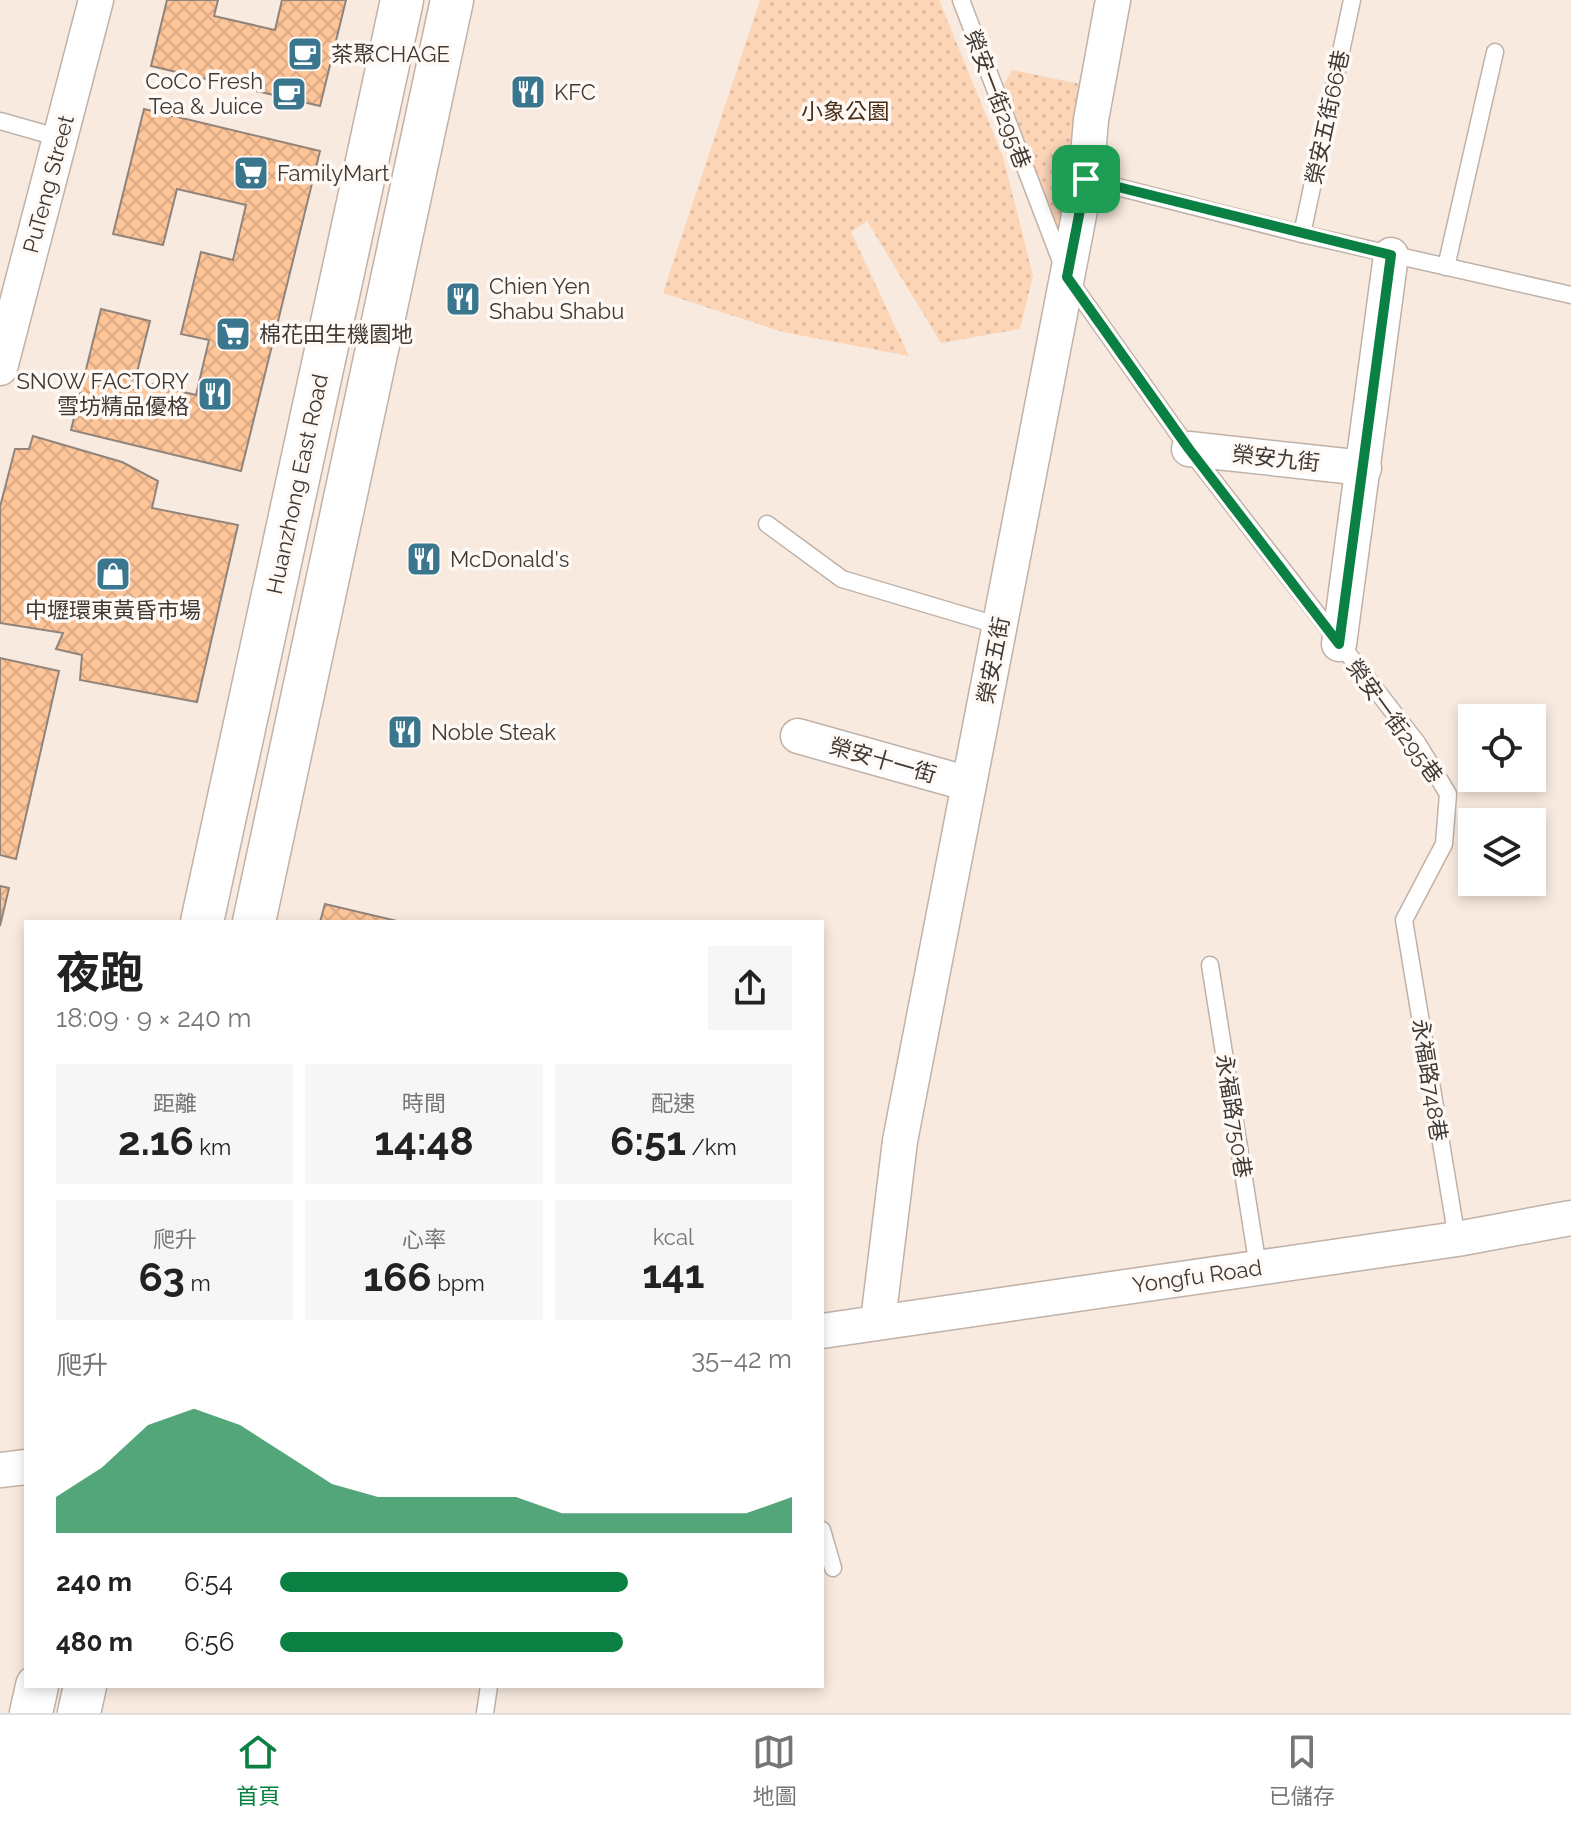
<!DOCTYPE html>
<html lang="zh-TW">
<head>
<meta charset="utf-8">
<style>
  :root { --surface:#fff; --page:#f6f6f6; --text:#222; --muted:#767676; --line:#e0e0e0; --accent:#0b8043 }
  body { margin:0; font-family:Raleway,"Noto Sans TC",sans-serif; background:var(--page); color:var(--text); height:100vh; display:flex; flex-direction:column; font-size:30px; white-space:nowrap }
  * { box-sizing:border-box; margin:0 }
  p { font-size:26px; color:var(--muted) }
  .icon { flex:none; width:44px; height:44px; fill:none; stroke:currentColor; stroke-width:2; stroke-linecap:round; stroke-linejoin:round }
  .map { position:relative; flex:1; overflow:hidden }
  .details { position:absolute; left:24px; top:920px; width:800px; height:768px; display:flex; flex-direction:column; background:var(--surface); border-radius:0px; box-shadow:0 4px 12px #0003 }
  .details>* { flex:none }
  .controls { position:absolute; left:1458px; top:704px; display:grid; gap:16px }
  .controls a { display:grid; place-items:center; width:88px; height:88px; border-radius:0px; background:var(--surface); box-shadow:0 4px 12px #0003; font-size:40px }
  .pin { position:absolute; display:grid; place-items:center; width:68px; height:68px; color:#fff; margin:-34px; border-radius:16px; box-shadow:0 4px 12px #0006 }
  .round { display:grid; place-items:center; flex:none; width:84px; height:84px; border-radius:0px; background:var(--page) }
  .head { display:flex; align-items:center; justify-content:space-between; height:136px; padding:0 32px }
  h1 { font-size:44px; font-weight:700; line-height:60px }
  .metrics { display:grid; grid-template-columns:repeat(3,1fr); gap:12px; height:136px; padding:8px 32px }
  .metrics div { display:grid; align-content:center; border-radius:0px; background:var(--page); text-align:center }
  .metrics b { font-size:40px; font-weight:700 }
  .metrics small { font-size:22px; font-weight:400 }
  .metrics p { font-size:22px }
  .chart { height:224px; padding:16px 32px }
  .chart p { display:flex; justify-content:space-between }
  .chart svg { width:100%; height:144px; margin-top:8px; fill:var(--accent); opacity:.7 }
  ul { padding:0 32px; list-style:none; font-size:26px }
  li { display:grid; grid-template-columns:128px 96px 1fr; align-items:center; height:60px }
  li i { height:20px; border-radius:10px; background:var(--accent) }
  .menu { display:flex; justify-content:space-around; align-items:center; height:112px; border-top:2px solid var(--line); background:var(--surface); font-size:22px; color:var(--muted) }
  .menu a { display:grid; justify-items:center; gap:4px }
  .menu .selected { color:var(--accent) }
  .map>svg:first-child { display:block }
  .grass { fill:url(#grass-dots) }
  .building { fill:url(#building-cross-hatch); stroke:#91847b; stroke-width:2 }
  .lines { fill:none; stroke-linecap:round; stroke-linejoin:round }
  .service-casing { stroke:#c0b2a8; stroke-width:19 }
  .minor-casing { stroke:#c0b2a8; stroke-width:37 }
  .tertiary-casing { stroke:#c0b2a8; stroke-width:45 }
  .service { stroke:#fff; stroke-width:16 }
  .minor { stroke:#fff; stroke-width:34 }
  .tertiary { stroke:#fff; stroke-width:42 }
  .route-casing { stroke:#fff; stroke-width:16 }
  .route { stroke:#0b8043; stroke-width:10 }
  .labels { text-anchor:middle; stroke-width:7; stroke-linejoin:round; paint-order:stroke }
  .poi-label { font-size:22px; fill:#3f3935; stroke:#fff9f5; text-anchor:start }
  .street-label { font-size:22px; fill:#3f3935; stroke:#fff9f5 }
  .park-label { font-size:22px; fill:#4a2d15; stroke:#fff9f5 }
</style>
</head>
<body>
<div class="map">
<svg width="1571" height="1713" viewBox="0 0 1571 1713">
  <defs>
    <pattern id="grass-dots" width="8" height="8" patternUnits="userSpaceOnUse" patternTransform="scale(2)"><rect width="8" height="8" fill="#fcd4b6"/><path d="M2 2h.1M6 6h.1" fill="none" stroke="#d9b79d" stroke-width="1.8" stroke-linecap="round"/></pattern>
    <pattern id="building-cross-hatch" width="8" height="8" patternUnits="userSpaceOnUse" patternTransform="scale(2)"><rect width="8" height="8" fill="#fec598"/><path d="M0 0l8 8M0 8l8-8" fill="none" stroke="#dbaa84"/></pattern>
  </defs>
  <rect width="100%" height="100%" fill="#f8eadf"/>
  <!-- grass -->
  <g class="grass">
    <polygon points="760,0 939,0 1003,157 1033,276 1020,329 941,343 867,221 851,232 909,356 783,332 663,293"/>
    <polygon points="1012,70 1090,86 1065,257 1004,84"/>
  </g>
  <!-- building -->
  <g class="building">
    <polygon points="167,0 218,0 214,16 275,30 282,0 346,0 320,106 151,66"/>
    <polygon points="144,109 320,151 241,471 71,430 101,309 150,321 135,380 196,395 209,340 181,334 201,252 233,260 246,205 177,189 163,245 113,234"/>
    <polygon points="33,436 122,462 158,481 152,508 238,525 197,702 80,680 82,655 56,649 63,633 0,623 0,507 15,449 29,449"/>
    <polygon points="0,658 59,671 16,859 0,855"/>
    <polygon points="0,886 9,888 0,926"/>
    <polygon points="325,904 397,921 397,922 320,922"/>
  </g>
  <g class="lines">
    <defs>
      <g id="service">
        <polyline points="961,0 1067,277 1189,449 1418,744 1448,794 1444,844 1404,920 1457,1239"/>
        <polyline points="0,121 60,138"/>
        <polyline points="1086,179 1302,234 1571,295"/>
        <polyline points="1302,234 1352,0"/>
        <polyline points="1446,267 1495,52"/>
        <polyline points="767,524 842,579 1000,626"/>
        <polyline points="1210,965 1258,1267"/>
        <polyline points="822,1530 833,1568"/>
        <polyline points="485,1713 489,1686"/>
      </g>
      <g id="minor">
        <polyline points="0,368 96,0"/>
        <polyline points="1189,449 1364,468"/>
        <polyline points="1339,644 1391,255"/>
        <polyline points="798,736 969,784"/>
        <polyline points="878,1321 900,1141 1086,179 1091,120 1113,0"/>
        <polyline points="822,1331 1457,1239 1571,1218"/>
        <polyline points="0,1470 26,1467"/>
      </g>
      <g id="tertiary">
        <polyline points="202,922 402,0"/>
        <polyline points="254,922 452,0"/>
        <polyline points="31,1713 37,1686"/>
        <polyline points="79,1713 85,1686"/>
      </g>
    </defs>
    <!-- service casing -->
    <use href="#service" class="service-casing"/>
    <!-- minor casing -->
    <use href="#minor" class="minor-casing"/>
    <!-- tertiary casing -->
    <use href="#tertiary" class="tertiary-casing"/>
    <!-- service -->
    <use href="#service" class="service"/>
    <!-- minor -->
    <use href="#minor" class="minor"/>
    <!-- tertiary -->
    <use href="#tertiary" class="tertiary"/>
  </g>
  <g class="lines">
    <defs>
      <polygon id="route" points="1086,179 1391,255 1339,644 1189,449 1067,277"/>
    </defs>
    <!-- route casing -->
    <use href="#route" class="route-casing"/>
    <!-- route -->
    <use href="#route" class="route"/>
  </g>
  <!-- icons -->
  <defs>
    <symbol id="cafe-square" viewBox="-11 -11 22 22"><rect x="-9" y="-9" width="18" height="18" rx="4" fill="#3a768e" stroke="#fff9f5"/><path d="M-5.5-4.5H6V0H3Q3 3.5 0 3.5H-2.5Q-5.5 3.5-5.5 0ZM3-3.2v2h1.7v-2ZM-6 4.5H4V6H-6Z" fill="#fff"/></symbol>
    <symbol id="restaurant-square" viewBox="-11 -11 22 22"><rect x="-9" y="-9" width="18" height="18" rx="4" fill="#3a768e" stroke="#fff9f5"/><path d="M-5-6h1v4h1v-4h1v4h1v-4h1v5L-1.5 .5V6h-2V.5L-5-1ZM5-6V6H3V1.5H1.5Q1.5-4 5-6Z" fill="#fff"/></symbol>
    <symbol id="supermarket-square" viewBox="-11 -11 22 22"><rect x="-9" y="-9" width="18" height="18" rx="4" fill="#3a768e" stroke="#fff9f5"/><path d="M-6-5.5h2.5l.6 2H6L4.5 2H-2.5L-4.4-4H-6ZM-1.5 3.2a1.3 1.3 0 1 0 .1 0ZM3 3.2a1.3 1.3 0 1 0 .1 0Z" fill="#fff"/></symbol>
    <symbol id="shop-square" viewBox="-11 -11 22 22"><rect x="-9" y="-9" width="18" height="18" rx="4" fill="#3a768e" stroke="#fff9f5"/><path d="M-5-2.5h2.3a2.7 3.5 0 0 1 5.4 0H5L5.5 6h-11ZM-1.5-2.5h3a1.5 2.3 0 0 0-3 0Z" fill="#fff"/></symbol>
  </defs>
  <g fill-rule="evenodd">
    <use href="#cafe-square" x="285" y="34" width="40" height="40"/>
    <use href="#restaurant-square" x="508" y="72" width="40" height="40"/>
    <use href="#cafe-square" x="269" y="74" width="40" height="40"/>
    <use href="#supermarket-square" x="231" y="153" width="40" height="40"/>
    <use href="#restaurant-square" x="443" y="279" width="40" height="40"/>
    <use href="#supermarket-square" x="213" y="314" width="40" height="40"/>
    <use href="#restaurant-square" x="195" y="374" width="40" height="40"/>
    <use href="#restaurant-square" x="404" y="539" width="40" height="40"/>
    <use href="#shop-square" x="93" y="554" width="40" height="40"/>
    <use href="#restaurant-square" x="385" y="712" width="40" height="40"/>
  </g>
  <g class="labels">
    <!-- poi labels -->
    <g class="poi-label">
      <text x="331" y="62">茶聚CHAGE</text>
      <text x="263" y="89" text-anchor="end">CoCo Fresh<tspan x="263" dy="25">Tea &amp; Juice</tspan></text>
      <text x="554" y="100">KFC</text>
      <text x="277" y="181">FamilyMart</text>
      <text x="489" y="294">Chien Yen<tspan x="489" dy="25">Shabu Shabu</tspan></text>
      <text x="259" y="342">棉花田生機園地</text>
      <text x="189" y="389" text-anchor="end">SNOW FACTORY<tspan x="189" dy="25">雪坊精品優格</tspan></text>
      <text x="450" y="567">McDonald's</text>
      <text x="113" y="618" text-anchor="middle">中壢環東黃昏市場</text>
      <text x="431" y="740">Noble Steak</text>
    </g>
    <!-- street labels -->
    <g class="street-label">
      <text transform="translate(998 99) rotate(69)" y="8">榮安一街295巷</text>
      <text transform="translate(1327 117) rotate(-78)" y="8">榮安五街66巷</text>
      <text transform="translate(48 184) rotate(-75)" y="8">PuTeng Street</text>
      <text transform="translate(1276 458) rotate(6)" y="8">榮安九街</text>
      <text transform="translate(297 484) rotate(-78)" y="8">Huanzhong East Road</text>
      <text transform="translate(993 660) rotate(-79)" y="8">榮安五街</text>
      <text transform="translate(1395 721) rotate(54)" y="8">榮安一街295巷</text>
      <text transform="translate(883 760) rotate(16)" y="8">榮安十一街</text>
      <text transform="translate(1430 1080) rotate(81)" y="8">永福路748巷</text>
      <text transform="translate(1234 1116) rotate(81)" y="8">永福路750巷</text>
      <text transform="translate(1197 1276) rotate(-8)" y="8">Yongfu Road</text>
    </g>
    <!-- park labels -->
    <g class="park-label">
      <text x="845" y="119">小象公園</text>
    </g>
  </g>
</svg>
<div class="controls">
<a><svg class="icon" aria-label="locate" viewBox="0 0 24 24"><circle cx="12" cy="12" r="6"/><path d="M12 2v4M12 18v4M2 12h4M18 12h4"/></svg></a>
<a><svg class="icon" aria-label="layers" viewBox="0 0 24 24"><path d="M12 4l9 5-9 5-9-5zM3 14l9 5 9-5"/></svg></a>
</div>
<div class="pin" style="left:1086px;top:179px;background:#1e9e55"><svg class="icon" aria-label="arrive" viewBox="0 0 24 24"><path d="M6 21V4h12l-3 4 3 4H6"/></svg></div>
<section class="details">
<div class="head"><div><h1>夜跑</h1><p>18:09 · 9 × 240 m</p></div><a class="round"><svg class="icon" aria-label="share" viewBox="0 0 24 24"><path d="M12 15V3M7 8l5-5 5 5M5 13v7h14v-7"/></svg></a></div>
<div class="metrics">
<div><p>距離</p><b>2.16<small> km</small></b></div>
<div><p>時間</p><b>14:48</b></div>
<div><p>配速</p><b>6:51<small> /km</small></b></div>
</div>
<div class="metrics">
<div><p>爬升</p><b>63<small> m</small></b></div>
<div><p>心率</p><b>166<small> bpm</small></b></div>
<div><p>kcal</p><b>141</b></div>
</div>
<div class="chart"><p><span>爬升</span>35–42 m</p>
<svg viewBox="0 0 160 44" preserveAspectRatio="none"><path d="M0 44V33L10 24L20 11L30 6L40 11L50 20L60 29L70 33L80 33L90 33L100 33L110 38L120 38L130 38L140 38L150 38L160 33V44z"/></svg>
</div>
<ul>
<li><b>240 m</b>6:54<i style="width:68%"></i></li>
<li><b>480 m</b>6:56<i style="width:67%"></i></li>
</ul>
</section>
</div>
<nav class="menu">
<a class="selected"><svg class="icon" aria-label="home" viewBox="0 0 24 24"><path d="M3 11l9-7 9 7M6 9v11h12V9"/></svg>首頁</a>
<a><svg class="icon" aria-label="map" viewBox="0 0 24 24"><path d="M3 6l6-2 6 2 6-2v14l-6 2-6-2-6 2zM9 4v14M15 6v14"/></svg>地圖</a>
<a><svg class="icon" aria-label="saved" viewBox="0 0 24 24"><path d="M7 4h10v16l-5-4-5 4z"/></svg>已儲存</a>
</nav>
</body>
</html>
